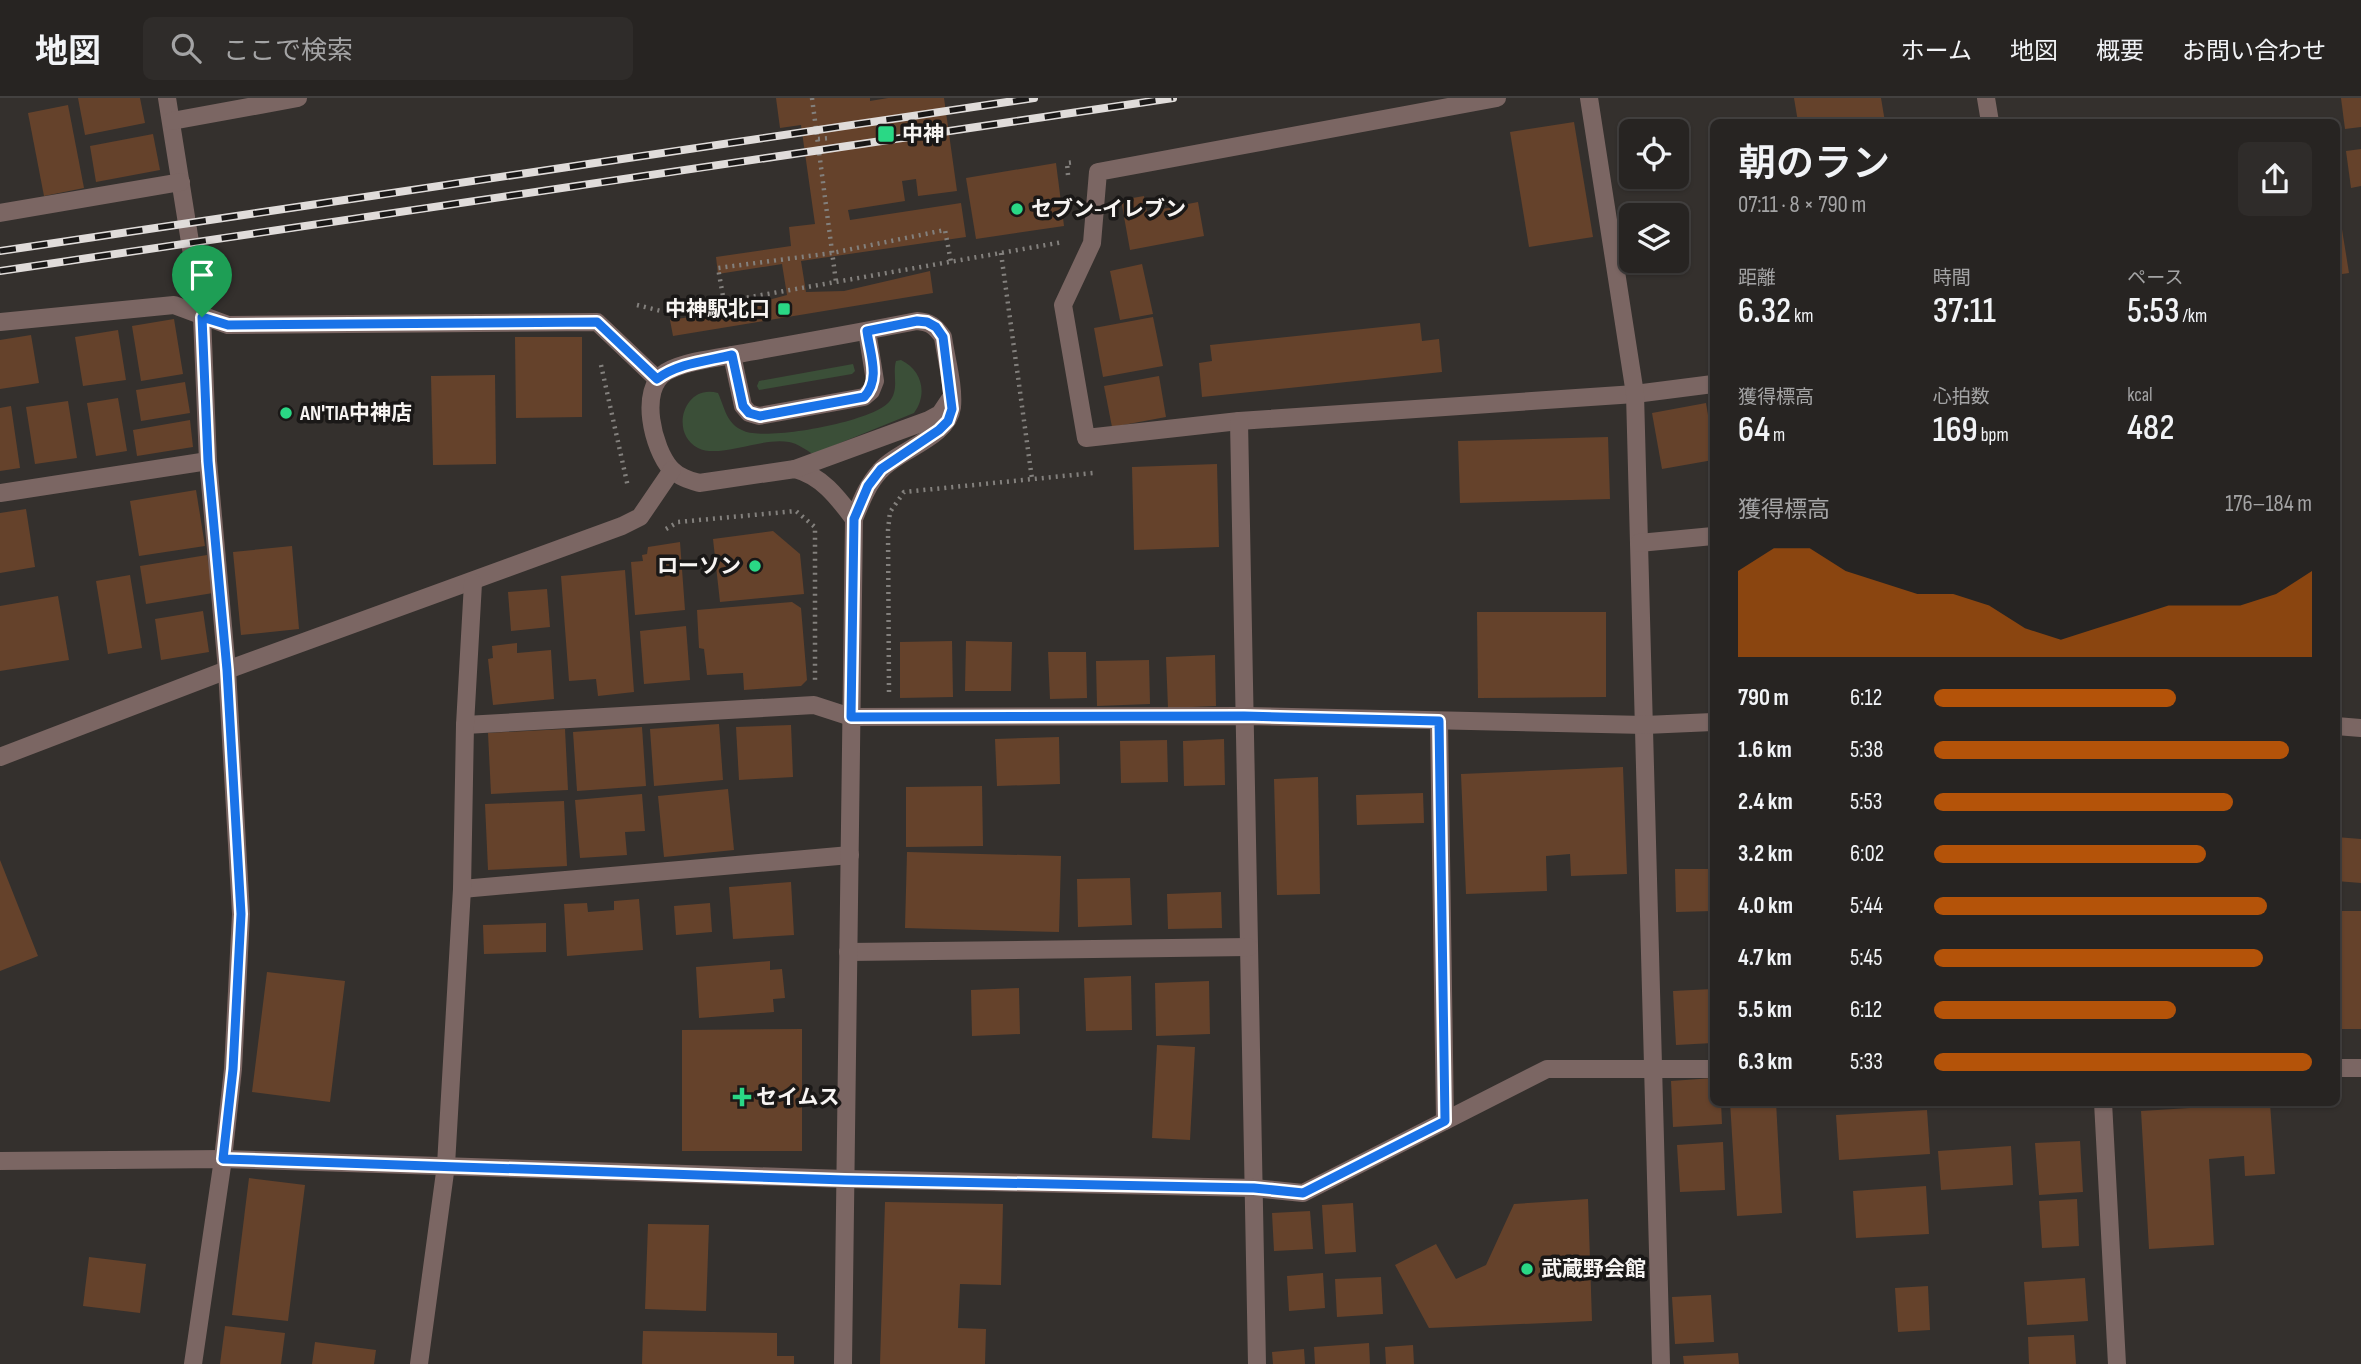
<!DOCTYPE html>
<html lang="ja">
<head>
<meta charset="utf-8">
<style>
  :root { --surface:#272422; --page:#2f2c2a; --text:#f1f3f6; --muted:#a4a4a5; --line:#434140; --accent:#b45309 }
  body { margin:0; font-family:"Sofia Sans Condensed","Noto Sans JP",sans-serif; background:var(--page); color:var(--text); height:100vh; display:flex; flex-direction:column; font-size:26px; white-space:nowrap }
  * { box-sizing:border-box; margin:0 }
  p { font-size:23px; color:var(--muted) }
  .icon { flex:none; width:38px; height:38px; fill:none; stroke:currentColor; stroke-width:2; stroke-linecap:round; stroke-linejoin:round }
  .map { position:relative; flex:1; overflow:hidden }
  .panel { position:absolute; left:1710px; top:21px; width:630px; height:987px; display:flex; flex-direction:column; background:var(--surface); border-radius:10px; box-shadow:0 2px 5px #0004,0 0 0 2px var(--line) }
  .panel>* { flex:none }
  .fabs { position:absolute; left:1619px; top:21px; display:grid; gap:14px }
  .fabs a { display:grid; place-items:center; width:70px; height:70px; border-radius:10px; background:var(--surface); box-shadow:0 2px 5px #0004,0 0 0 2px var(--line); font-size:35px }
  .pin { position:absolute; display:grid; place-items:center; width:60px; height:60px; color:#fff; margin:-72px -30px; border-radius:50% 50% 50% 0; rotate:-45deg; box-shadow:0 0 7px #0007 }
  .pin .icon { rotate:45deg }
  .round { display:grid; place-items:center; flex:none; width:74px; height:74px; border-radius:10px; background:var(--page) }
  .headline { display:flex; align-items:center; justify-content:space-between; height:119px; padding:0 28px }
  h1 { font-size:38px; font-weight:600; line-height:52px }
  .figures { display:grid; grid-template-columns:repeat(3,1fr); gap:10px; height:119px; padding:7px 28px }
  .figures div { display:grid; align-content:center }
  .figures b { font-size:35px; font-weight:600 }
  .figures small { font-size:19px; font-weight:400 }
  .figures p { font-size:19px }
  .chart { height:196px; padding:14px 28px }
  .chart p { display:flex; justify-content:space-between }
  .chart svg { width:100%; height:126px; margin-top:7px; fill:var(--accent); opacity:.7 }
  ul { padding:0 28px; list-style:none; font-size:23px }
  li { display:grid; grid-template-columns:112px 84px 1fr; align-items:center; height:52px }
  li i { height:18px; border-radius:9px; background:var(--accent) }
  header { display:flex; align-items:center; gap:42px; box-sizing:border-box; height:98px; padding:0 35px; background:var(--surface); border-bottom:2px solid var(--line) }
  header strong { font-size:33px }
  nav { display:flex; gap:38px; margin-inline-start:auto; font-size:24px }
  .search { width:490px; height:63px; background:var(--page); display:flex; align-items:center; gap:18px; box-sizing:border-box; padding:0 24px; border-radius:10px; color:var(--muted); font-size:26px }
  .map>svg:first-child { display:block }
  .green { fill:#3b4f38 }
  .building { fill:#65422b }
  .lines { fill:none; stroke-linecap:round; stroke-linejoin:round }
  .path { stroke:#83807d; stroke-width:4.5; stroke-dasharray:2 5; stroke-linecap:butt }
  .minor { stroke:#7b6663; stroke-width:18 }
  .rail-casing { stroke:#e0dcda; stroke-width:8 }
  .rail { stroke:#1a1817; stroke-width:5; stroke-dasharray:16; stroke-linecap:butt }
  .route-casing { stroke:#fff; stroke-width:14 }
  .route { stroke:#1a73e8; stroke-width:9 }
  .poi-dot { fill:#2ad885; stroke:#1a1817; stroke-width:2.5 }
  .labels { text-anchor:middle; stroke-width:7; stroke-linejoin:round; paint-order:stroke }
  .poi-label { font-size:21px; font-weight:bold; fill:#f7f4f2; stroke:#1a1817; text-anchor:start }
</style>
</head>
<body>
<header>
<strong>地図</strong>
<div class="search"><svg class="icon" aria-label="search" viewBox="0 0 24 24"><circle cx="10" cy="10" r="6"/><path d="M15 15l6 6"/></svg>ここで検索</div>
<nav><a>ホーム</a><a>地図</a><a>概要</a><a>お問い合わせ</a></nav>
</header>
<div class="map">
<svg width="2361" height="1266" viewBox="0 0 2361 1266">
  <rect width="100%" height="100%" fill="#34302d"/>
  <!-- green -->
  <g class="green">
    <path d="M901,262c21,10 27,34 13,53l-101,41c-7,-4 -16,-11 -24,-12 -28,-5 -70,17 -91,6 -29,-15 -14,-65 20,-55 7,15 8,31 26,38 23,10 128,-9 145,-29 11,-13 3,-27 7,-41z"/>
    <polygon points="853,266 855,273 852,276 759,292 757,288 759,283"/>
  </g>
  <!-- building -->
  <g class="building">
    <polygon points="78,0 140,0 145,25 85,37"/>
    <polygon points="776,0 870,0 870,3 888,0 944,0 957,93 918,98 916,81 902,83 905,103 848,112 850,122 961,105 966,139 801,163 806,194 844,193 930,173 933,195 673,238 670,222 723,214 787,197 782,166 718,176 716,159 791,148 789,129 815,126 801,27 780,30"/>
    <polygon points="1794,0 1881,0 1885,24 1798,24"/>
    <polygon points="2341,0 2361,0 2361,29 2345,31"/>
    <polygon points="68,7 84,90 44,98 28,15"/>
    <polygon points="2087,20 2088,24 2067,24 2067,23"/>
    <polygon points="1574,24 1593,139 1529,149 1510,34"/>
    <polygon points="153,36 160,72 96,84 90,48"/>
    <polygon points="2361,51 2361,88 2351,90 2346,53"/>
    <polygon points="1056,65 1064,128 976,141 966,80"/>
    <polygon points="2336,94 2349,175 2336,177"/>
    <polygon points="1144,98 1147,114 1198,104 1204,138 1130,152 1121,102"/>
    <polygon points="1142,166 1153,216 1120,222 1110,173"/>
    <polygon points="1153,219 1163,268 1103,279 1094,230"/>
    <polygon points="174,221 183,276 141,283 132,228"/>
    <polygon points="1420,225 1422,243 1439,241 1442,274 1202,299 1199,265 1212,263 1210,247"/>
    <polygon points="118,232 126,282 83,288 75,239"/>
    <polygon points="31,237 39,285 0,291 0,242"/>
    <polygon points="515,239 582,239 582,319 516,320"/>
    <polygon points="495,277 496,366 433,367 431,278"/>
    <polygon points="1159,278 1166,319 1112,329 1104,288"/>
    <polygon points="185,284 190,315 141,323 136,292"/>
    <polygon points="118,300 127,353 96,358 87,305"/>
    <polygon points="68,303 77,360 35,366 26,309"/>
    <polygon points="1706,305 1713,347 1713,362 1662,371 1652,315"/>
    <polygon points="11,308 20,370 0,373 0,310"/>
    <polygon points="190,322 193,349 137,358 133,332"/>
    <polygon points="1608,339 1610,401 1460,405 1458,343"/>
    <polygon points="1217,366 1219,449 1134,452 1132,369"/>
    <polygon points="196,392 205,448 139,458 130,403"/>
    <polygon points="26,411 35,469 0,475 0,415"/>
    <polygon points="773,433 800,456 804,496 720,504 713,441"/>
    <polygon points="680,444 685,512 635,517 631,464 643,463 642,457 647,456 648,449"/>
    <polygon points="292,448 299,531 241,537 233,454"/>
    <polygon points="207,457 213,495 146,506 140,468"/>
    <polygon points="625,472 634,594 598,598 596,581 569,583 561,478"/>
    <polygon points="130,477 142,550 108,556 96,483"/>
    <polygon points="547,491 550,529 511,533 508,494"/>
    <polygon points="58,498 69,562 0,573 0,508"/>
    <polygon points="792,504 801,510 807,582 801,588 744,592 743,575 707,577 704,551 699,550 697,512"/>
    <polygon points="203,513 209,554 161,562 155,521"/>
    <polygon points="1477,514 1606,514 1606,599 1478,600"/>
    <polygon points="686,528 690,582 644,586 640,533"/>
    <polygon points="952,543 953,599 900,600 900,544"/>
    <polygon points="966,543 1012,544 1011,593 965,593"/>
    <polygon points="517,545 517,555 551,552 554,601 493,607 488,561 493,560 492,548"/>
    <polygon points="1048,554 1086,554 1087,600 1050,601"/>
    <polygon points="1215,557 1216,608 1168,610 1166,559"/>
    <polygon points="1149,562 1150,606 1097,608 1096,563"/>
    <polygon points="719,626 723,682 654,688 650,631"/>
    <polygon points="791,627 793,679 739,682 736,629"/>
    <polygon points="642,629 646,688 577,693 573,634"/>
    <polygon points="565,631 568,692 491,696 488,635"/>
    <polygon points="1059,639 1060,686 997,688 995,641"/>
    <polygon points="1224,641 1225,687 1184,688 1183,643"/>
    <polygon points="1167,642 1168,684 1121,685 1120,643"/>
    <polygon points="1623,669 1627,776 1571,778 1570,756 1546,758 1547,793 1466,796 1461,676"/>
    <polygon points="1318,679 1320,796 1277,797 1274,681"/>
    <polygon points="982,688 983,748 906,749 906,689"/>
    <polygon points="728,691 734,752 664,759 658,698"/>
    <polygon points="1423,695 1424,725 1357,727 1356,697"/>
    <polygon points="642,696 645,733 625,734 627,757 580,760 575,702"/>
    <polygon points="564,703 567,768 488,772 485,706"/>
    <polygon points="2336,739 2361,741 2361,785 2336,783"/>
    <polygon points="907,754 1061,758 1059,834 905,830"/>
    <polygon points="0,762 38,858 0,873"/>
    <polygon points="1675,771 1713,771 1713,813 1676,814"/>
    <polygon points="1130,780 1132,827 1078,829 1077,781"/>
    <polygon points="791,784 794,837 733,841 729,789"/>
    <polygon points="1221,794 1222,830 1168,831 1167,796"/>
    <polygon points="639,801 643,852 567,858 564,806 587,805 588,814 614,812 614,803"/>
    <polygon points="710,805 712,834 676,837 674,808"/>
    <rect x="2336" y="813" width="25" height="118"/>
    <polygon points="546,825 546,854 484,856 483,827"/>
    <polygon points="770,863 770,872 782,871 785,900 773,901 774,914 699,920 696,869"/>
    <polygon points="267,874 345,883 330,1004 252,994"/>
    <polygon points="1131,878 1132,932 1086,933 1084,880"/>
    <polygon points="1209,883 1210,936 1156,938 1155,885"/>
    <polygon points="1019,890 1020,936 972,938 971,892"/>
    <polygon points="1713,891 1713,945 1676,947 1673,893"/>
    <polygon points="802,931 802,1053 682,1053 682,932"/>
    <polygon points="1157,947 1195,949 1190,1042 1152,1040"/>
    <polygon points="1713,980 1713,1004 1721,1004 1722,1026 1673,1029 1671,983"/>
    <polygon points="1730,1004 1776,1004 1782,1115 1737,1118"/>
    <polygon points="2270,1005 2275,1076 2245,1078 2244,1058 2209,1061 2214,1147 2149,1151 2141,1013"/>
    <polygon points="1927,1012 1930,1056 1839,1062 1836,1017"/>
    <polygon points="2080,1043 2083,1094 2039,1097 2035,1045"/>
    <polygon points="1723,1044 1725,1092 1680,1094 1677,1047"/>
    <polygon points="2011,1048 2013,1087 1941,1092 1938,1053"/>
    <polygon points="249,1080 305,1087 288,1223 232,1217"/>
    <polygon points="1926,1088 1929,1136 1856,1140 1853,1093"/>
    <polygon points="1588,1101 1592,1223 1429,1230 1395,1167 1436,1146 1456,1181 1486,1167 1514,1106"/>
    <polygon points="2077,1101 2079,1148 2042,1150 2039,1103"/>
    <polygon points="885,1104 1003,1106 1001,1187 960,1186 958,1230 986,1231 985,1266 880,1266"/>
    <polygon points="1353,1105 1356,1154 1325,1156 1322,1107"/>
    <polygon points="1310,1113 1313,1151 1274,1153 1272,1115"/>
    <polygon points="648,1126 709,1127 706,1213 645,1211"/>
    <polygon points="89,1159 146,1166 140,1215 83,1208"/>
    <polygon points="1323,1175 1325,1210 1289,1213 1287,1178"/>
    <polygon points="1381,1179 1383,1216 1337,1219 1335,1181"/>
    <polygon points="2085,1180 2088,1223 2027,1227 2024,1184"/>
    <polygon points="1928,1188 1930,1232 1898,1234 1895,1190"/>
    <polygon points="1711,1197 1714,1244 1675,1246 1672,1199"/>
    <polygon points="225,1228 285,1235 281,1266 220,1266"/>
    <polygon points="643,1233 777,1235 777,1258 794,1258 794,1266 642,1266"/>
    <polygon points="2074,1237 2076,1266 2029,1266 2028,1239"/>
    <polygon points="315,1244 376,1252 374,1266 312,1266"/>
    <polygon points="1369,1245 1370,1266 1315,1266 1314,1249"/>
    <polygon points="1413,1247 1414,1266 1386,1266 1385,1249"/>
    <polygon points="1304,1251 1305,1266 1273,1266 1272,1254"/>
    <polygon points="1738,1255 1739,1266 1684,1266 1683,1258"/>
  </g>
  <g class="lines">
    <!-- path -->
    <g class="path">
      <polyline points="812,0 836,184"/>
      <polyline points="818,41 830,40"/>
      <polyline points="1068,77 1067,65 1075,64"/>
      <polyline points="1001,155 1032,381"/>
      <polyline points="724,204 718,170 832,155 945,132 951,164"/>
      <polyline points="637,207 665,214 1063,144"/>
      <polyline points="601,267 628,389"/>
      <polyline points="666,431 678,424 796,413 815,429 815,582"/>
      <polyline points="889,594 888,432 890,414 904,394 1093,375"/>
    </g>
    <!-- minor -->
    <g class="minor">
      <polyline points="167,0 202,219 208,363 227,572 241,816 233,971 223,1061 193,1266"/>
      <polyline points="1497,0 1098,74 1092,145 1063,207 1086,340 1239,323 1635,296 1713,286"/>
      <polyline points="1589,0 1635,296 1661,1266"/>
      <polyline points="1986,0 1990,24"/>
      <polyline points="172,23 298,0"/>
      <polyline points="0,115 181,84"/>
      <path d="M917,223c13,1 18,5 26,16 3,22 11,48 9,70 -4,31 -53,42 -72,64 -13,14 -19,31 -26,48 -16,-21 -32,-43 -59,-50l-96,14c-10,-3 -20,-6 -28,-14 -18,-20 -33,-80 -5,-97 21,-12 59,-15 83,-20 56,-10 112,-20 168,-31z"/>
      <polyline points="0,224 174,207 228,227 597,224 657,281"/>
      <polyline points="732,257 743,308 749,315 759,318 864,299 871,293 875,283 867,233"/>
      <polyline points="1239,323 1257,1266"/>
      <polyline points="795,371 929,322 940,316 950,301"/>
      <polyline points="0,395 208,363"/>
      <polyline points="1639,445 1713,438"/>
      <polyline points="1439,623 1445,1023"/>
      <polyline points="465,627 814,607 851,619 1245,618 1645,627 1713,624"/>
      <polyline points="2336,628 2361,630"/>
      <polyline points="0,659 227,572 622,428 640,419 672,372"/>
      <polyline points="462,791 850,757"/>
      <polyline points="848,854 1249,849"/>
      <polyline points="2336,970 2361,970"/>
      <polyline points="2103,1004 2117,1266"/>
      <polyline points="0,1063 223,1061 845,1081 1254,1090 1303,1095 1547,971 1713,971"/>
      <polyline points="419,1266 446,1067 462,791 465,627 473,485"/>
      <polyline points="843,1266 854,421"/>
    </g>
    <defs>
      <g id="rail">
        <polyline points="0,153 1034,0"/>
        <polyline points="0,173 1173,0"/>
      </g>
    </defs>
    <!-- rail casing -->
    <use href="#rail" class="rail-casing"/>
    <!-- rail -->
    <use href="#rail" class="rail"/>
  </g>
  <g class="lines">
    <defs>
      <path id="route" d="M202,219l26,8 369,-3 60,57c21,-16 50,-18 75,-24l11,51 6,7 11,3 104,-19c17,-17 6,-43 3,-66l50,-10 10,1 9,5 7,10 9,72 -4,12 -9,9 -58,39 -13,17 -14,33 -3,198 393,-1 195,5 6,400 -142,72 -49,-5 -409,-8 -622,-21 10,-90 8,-155 -14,-244 -19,-209z"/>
    </defs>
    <!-- route casing -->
    <use href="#route" class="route-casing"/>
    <!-- route -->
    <use href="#route" class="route"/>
  </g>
  <!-- markers -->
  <g class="poi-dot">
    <rect x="877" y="27" width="18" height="18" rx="3.5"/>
    <circle cx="1017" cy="111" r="7"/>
    <rect x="777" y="204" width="14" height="14" rx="3.5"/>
    <circle cx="286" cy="315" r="7"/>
    <circle cx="755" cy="468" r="7"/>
    <path d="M738.5 988.5h7v7h7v7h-7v7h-7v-7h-7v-7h7z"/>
    <circle cx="1527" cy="1171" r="7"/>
  </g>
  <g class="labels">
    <!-- poi labels -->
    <g class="poi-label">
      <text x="902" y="43">中神</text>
      <text x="1031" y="118">セブン-イレブン</text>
      <text x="770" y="218" text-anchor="end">中神駅北口</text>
      <text x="300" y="322">AN'TIA中神店</text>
      <text x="741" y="475" text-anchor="end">ローソン</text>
      <text x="756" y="1006">セイムス</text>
      <text x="1541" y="1178">武蔵野会館</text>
    </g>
  </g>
</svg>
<div class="fabs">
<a><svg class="icon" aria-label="locate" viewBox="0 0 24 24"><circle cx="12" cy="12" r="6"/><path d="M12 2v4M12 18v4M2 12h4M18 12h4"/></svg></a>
<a><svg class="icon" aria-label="layers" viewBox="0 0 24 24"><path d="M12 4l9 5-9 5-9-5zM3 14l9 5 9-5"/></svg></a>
</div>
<div class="pin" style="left:202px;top:219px;background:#1e9e55"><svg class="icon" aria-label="arrive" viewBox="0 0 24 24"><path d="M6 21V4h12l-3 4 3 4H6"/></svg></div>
<section class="panel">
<div class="headline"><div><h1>朝のラン</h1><p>07:11 · 8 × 790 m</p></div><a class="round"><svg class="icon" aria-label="share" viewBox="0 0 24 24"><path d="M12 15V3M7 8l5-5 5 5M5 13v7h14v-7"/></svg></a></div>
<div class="figures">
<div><p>距離</p><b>6.32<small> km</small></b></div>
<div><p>時間</p><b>37:11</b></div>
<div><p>ペース</p><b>5:53<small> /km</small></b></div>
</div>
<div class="figures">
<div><p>獲得標高</p><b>64<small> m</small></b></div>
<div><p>心拍数</p><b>169<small> bpm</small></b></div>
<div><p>kcal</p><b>482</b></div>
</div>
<div class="chart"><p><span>獲得標高</span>176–184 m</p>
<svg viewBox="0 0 160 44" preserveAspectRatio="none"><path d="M0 44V14L10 6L20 6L30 14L40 18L50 22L60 22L70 26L80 34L90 38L100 34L110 30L120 26L130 26L140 26L150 22L160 14V44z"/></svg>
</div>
<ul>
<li><b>790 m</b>6:12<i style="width:64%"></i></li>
<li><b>1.6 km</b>5:38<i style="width:94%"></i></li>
<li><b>2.4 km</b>5:53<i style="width:79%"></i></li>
<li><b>3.2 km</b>6:02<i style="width:72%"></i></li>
<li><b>4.0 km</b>5:44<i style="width:88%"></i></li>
<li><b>4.7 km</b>5:45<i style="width:87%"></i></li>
<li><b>5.5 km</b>6:12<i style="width:64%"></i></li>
<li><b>6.3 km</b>5:33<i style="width:100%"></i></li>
</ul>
</section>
</div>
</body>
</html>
